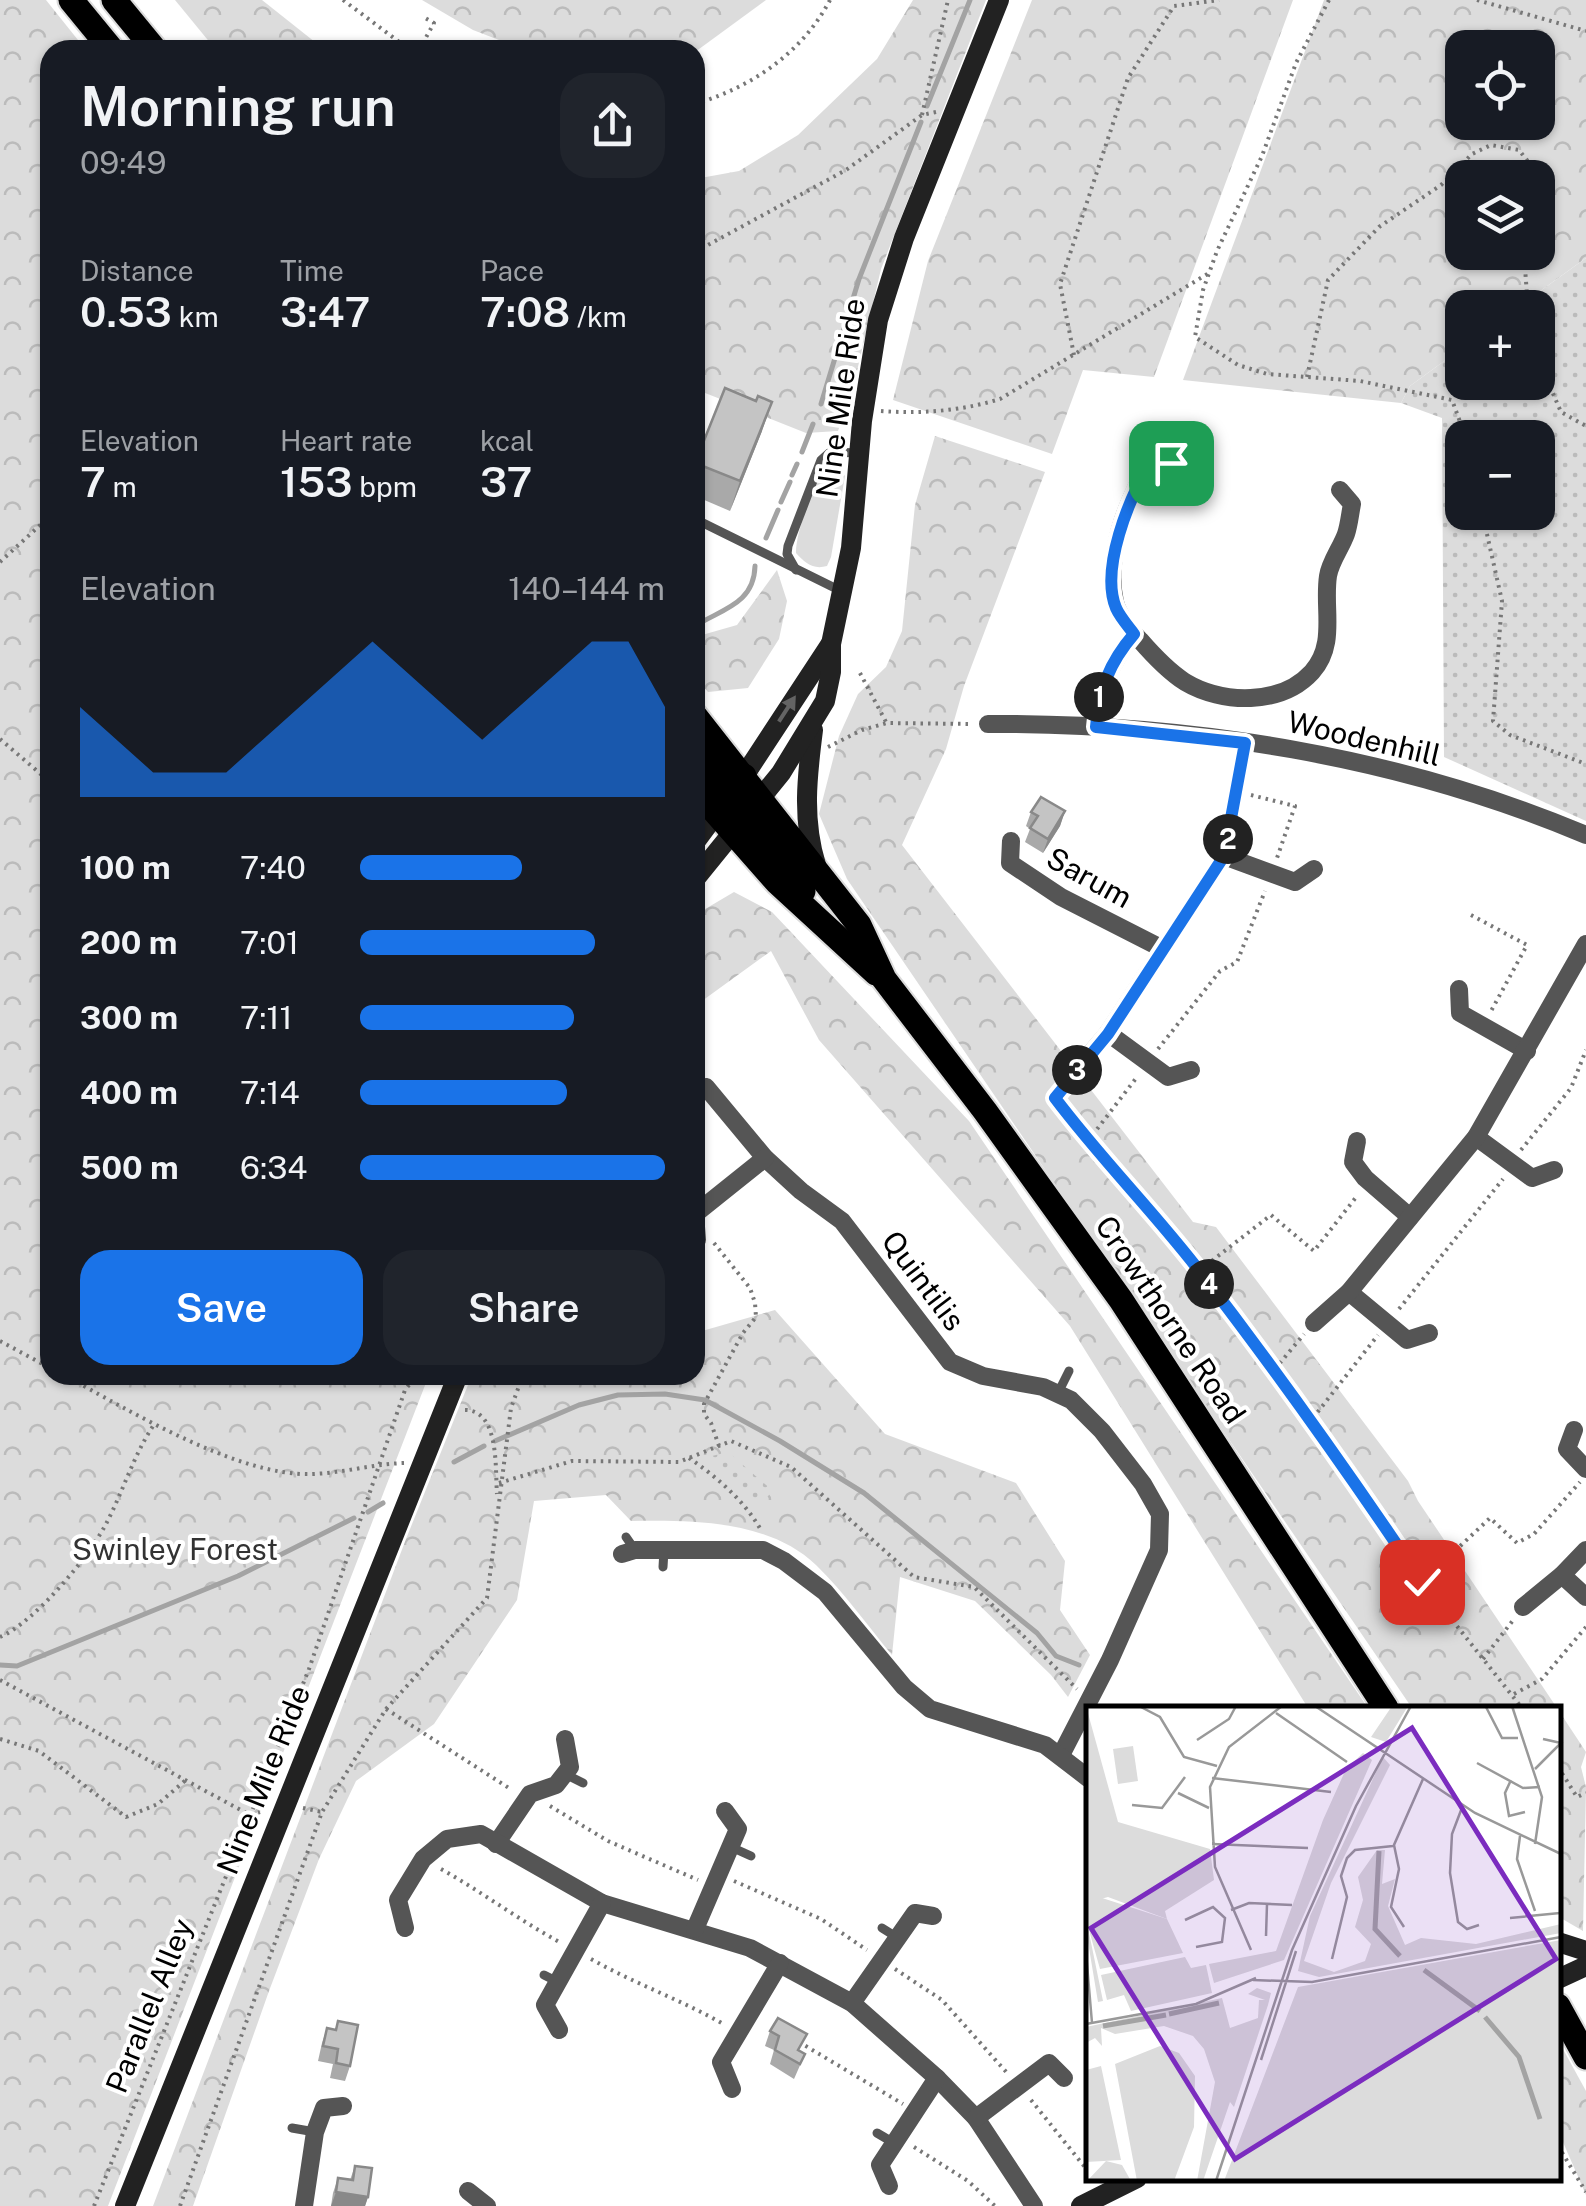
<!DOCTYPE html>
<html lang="en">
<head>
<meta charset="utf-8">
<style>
  :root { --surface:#171b24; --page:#20242c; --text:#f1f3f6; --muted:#9ea1a6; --accent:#1a73e8 }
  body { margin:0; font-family:"Public Sans",sans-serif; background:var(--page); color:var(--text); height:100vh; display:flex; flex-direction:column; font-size:38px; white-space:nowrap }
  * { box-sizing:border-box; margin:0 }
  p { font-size:32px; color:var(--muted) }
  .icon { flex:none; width:55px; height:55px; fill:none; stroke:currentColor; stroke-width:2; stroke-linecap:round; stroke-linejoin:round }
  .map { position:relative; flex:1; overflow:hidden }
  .side { position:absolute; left:40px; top:40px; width:665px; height:1345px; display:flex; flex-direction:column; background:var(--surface); border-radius:30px; box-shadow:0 2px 8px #0004 }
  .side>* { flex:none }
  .tools { position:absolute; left:1445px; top:30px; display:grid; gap:20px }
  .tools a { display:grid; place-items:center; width:110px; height:110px; border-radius:20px; background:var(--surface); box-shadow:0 2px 8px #0004; font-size:50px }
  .pin { position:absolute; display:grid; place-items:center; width:85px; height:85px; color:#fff; margin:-42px; border-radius:20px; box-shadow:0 5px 15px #0006 }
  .km { position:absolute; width:50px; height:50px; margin:-25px; border-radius:50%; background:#222; color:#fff; font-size:28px; line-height:50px; text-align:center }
  .round { display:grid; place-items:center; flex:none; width:105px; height:105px; border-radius:30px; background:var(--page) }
  .head { display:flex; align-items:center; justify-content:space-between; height:170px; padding:0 40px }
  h1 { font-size:55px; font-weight:600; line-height:75px }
  .figures { display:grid; grid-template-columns:repeat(3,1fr); gap:15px; height:170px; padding:10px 40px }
  .figures div { display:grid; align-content:center }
  .figures b { font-size:42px; font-weight:600 }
  .figures small { font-size:28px; font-weight:400 }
  .figures p { font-size:28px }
  .chart { height:280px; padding:20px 40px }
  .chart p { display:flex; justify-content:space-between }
  .chart svg { width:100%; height:180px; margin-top:10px; fill:var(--accent); opacity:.7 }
  .action { display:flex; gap:20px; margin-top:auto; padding:20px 40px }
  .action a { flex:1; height:115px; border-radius:30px; background:var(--accent); color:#fff; font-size:40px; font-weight:600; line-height:115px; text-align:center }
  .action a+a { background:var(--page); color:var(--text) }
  ul { padding:0 40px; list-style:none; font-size:32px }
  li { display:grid; grid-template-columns:160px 120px 1fr; align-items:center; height:75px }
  li i { height:25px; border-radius:12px; background:var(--accent) }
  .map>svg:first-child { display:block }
  .green { fill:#dcdcdc }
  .forest { fill:url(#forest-crowns); fill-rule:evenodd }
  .park { fill:url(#park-dots); fill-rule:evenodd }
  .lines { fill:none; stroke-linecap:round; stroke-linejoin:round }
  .stream { stroke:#a3a3a3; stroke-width:5 }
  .primary-casing { stroke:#dbdbdb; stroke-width:29 }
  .path { stroke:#777; stroke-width:4; stroke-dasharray:2.5 5; stroke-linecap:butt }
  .lane { stroke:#555; stroke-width:9 }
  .street { stroke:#555; stroke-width:18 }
  .secondary { stroke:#222; stroke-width:20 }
  .primary { stroke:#000; stroke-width:25 }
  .wall { fill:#a9a9a9 }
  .shaded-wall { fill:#898989 }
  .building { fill:#c4c4c4; stroke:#898989; stroke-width:2.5 }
  .oneway { fill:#646464 }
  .route-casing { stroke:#fff; stroke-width:20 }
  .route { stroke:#1a73e8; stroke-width:12 }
  .labels { text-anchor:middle; stroke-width:8; stroke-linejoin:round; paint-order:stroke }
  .street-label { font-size:30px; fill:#000; stroke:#fff }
  .park-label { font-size:30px; fill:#333; stroke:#fff }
  .inset-river { fill:none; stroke:#a3a3a3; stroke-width:5 }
  .inset-road { fill:none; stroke:#999; stroke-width:2.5 }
  .view { fill:#7b2cbf; fill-opacity:0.15; stroke:#7b2cbf; stroke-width:5 }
  .inset-edge { fill:none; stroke:#000; stroke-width:5 }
</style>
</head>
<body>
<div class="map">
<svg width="1586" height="2206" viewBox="0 0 1586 2206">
  <defs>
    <pattern id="forest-crowns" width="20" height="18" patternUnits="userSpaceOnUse" patternTransform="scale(2.5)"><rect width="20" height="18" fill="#dcdcdc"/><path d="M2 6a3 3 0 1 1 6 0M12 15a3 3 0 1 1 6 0" fill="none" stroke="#bbb"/></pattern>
    <pattern id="park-dots" width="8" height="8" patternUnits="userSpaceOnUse" patternTransform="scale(2.5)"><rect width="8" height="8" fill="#dcdcdc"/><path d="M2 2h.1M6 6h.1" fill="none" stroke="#bbb" stroke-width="1.8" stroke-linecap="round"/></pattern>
  </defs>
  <rect width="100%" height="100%" fill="#fff"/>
  <!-- green -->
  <path class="green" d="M833,460l12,16 -14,81 -4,9c-14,4 -22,-3 -31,-13 -1,-20 21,-82 37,-93z"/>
  <!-- forest -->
  <g class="forest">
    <polygon points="0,0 46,0 86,50 50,50 50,1375 429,1375 108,2206 0,2206"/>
    <polygon points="175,0 262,0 325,50 216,50"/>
    <polygon points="422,0 766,0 695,52 525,50 473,30"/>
    <polygon points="913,0 986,0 881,269 853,388 838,431 806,433 695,389 695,179 739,171 798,135 877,59"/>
    <polygon points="1032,0 1293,0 1154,377 1083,370 1052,454 893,400 928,261"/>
    <path d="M1324,0h262v258l-68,49 -56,1v40l-52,38 -9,17 -218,-23zM1462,48h76v74h-76zM1462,178h76v74h-76z"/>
    <polygon points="935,436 1045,472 964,686 946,749 902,845 1193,1222 1216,1227 1408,1481 1418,1501 1557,1708 1412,1708 847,879 819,814 839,736 858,694 886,667 902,631 915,505"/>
    <polygon points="777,570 787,601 779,639 748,688 708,692 695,677 695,637 737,625"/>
    <polygon points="734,892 772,912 969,1121 1368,1708 1308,1708 1070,1326 819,1040 771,951 695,1006 695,915"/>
    <path d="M775,1310l110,124 131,49 49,78 -5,49 30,45 -22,42 -17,-22 -76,-74 -75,-24 -8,78c-25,-30 -48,-63 -76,-90 -47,-45 -124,-45 -185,-44l-25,-26 -72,6 -17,99 -83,124 -78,57 -37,78 -50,132 -76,215h-40l253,-667 66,-164h223v-42z"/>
    <polygon points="1559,1711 1586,1752 1581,1767 1586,1787 1583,1931 1559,1917"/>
    <polygon points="1558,2040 1586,2091 1586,2195 1559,2133"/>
  </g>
  <!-- park -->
  <g class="park">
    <path d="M1586,258v563l-142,-64 -2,-339 -41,-15 9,-17 52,-38v34h76v-74l-20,-1zM1462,438h76v74h-76z"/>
    <polygon points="728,1452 773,1491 755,1509 704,1458"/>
  </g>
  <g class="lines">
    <!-- stream -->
    <g class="stream">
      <polyline points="927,106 970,0"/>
      <polyline points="821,404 859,279 921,122"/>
      <polyline points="802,452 813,424"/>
      <polyline points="792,475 797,464"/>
      <polyline points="781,502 790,482"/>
      <polyline points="766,538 778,510"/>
      <path d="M695,626c27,-17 59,-22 60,-60"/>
      <polyline points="495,1441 579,1405 618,1395 665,1394 705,1400 780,1441 864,1493 1037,1633 1056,1656 1079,1665"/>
      <polyline points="454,1462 484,1446"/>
      <polyline points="368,1512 383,1503"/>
      <polyline points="0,1665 17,1666 238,1576 354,1518"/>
    </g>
    <defs>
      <g id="primary">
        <polyline points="71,0 112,50"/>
        <polyline points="114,0 155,50"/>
        <polyline points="695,716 859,925 884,979 985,1111 1121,1300 1386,1708"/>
        <polyline points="695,749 719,782 736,814"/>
        <path d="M744,776c-15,36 39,85 59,115"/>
        <polyline points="695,789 777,882 876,973"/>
        <polyline points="1558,2006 1586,2057"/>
      </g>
    </defs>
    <!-- primary casing -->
    <use href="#primary" class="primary-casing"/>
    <!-- path -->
    <g class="path">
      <polyline points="343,0 410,50"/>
      <polyline points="1329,0 1296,63 1262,156 1217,251 1203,290 1195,337 1238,365 1267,374 1360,381 1452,400 1466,438"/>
      <polyline points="1477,0 1586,31"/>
      <polyline points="419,50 434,23 425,18"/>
      <path d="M695,104c57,-17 107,-51 135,-104"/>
      <polyline points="922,115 948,0"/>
      <polyline points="695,125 702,123"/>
      <polyline points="1538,189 1538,196"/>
      <polyline points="695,252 846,170 922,115 936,112"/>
      <polyline points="1527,252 1525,268 1528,308"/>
      <polyline points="1074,355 1060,284 1128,78 1174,6 1219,0"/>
      <polyline points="1538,359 1561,412 1586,426"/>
      <polyline points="1307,377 1328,280 1379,227 1441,185 1472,154 1491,145 1519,150 1533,168 1535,178"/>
      <path d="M881,411c40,3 80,0 119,-12l209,-126"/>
      <polyline points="1482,512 1502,601 1493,721 1510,735 1586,764"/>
      <polyline points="0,562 50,516"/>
      <polyline points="860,673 886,722"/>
      <polyline points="0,739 50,782"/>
      <polyline points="828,747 862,730 887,723 973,724"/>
      <polyline points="1251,795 1295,806 1277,858"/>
      <polyline points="1471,915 1527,945 1490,1013"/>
      <polyline points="1158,1049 1220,971 1237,962 1265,891"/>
      <polyline points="1071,1078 1055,1098 1088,1141 1199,1270 1312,1419 1422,1582 1522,1708"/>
      <polyline points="1088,1141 1137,1077"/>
      <polyline points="1521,1150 1571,1088 1586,1050"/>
      <polyline points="714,1243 750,1288 755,1303 756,1317 743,1333 704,1404 704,1414 711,1423 719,1446"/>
      <polyline points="1200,1270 1271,1215 1314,1251 1357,1196"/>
      <polyline points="1399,1309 1503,1179"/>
      <polyline points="0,1341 50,1368"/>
      <polyline points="1275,1369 1304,1334"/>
      <path d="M64,1375c64,35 175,102 248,99 31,-1 61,-10 92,-11"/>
      <path d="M465,1410c35,0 30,60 32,84"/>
      <polyline points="1313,1418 1378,1335"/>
      <path d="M689,1458c28,19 57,44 73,74"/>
      <polyline points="499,1483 572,1461 679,1462 731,1441 791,1467 914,1577 974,1587 1077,1689"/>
      <polyline points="1422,1582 1490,1518 1517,1543 1534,1534 1580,1482"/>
      <path d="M0,1637c35,-15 90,-81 107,-115 17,-33 27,-68 48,-99"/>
      <polyline points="1483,1659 1514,1619"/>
      <polyline points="0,1680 250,1815 260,1812"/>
      <polyline points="1514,1694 1542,1679 1586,1627"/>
      <polyline points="386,1709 512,1790"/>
      <polyline points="0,1739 39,1751 126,1817 158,1804 187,1779"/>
      <polyline points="1558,1767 1577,1797 1586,1793"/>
      <polyline points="550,1806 608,1841 698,1880"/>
      <polyline points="303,1808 322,1812"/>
      <path d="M441,1869c41,23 78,51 120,74"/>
      <polyline points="734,1881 821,1919 867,1950"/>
      <path d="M591,1959c44,25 91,41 134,66"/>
      <polyline points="895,1969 942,2000 1008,2074"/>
      <polyline points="799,2042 903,2104"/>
      <polyline points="1031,2100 1088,2171"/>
      <polyline points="1558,2146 1586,2192"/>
      <polyline points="914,2147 968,2181 995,2206"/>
      <polyline points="94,2206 309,1669 405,1390 417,1375"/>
      <polyline points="180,2206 322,1812 386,1709 487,1598 511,1408 523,1375"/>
    </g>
    <!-- lane -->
    <g class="lane">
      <polyline points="695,519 841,591"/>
      <polyline points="796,570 787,554 788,546 821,460 830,452 858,453"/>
      <polyline points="1058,1393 1069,1371"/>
      <polyline points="626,1537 635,1550"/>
      <polyline points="663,1567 664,1550"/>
      <polyline points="565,1774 583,1783"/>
      <polyline points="731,1847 751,1856"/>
      <polyline points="882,1928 898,1938"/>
      <polyline points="544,1975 558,1982"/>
      <polyline points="292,2128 315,2132"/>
      <polyline points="877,2133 894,2143"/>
    </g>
    <!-- street -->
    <g class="street">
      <path d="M1171,463l-22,2c-23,37 -44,92 -34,137 3,13 16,29 25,38 13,15 28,31 45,42 37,22 96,24 127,-10 25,-28 11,-63 16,-96 2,-14 13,-28 18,-42 3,-9 4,-20 6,-30l-12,-14"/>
      <path d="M988,724c203,-1 411,32 598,111"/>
      <path d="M1096,727c3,-37 14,-64 38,-93"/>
      <polyline points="1011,841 1010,863 1061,897 1163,949"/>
      <polyline points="1224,856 1295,882 1314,869"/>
      <polyline points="1459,989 1460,1013 1527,1051"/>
      <polyline points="1108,1033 1168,1077 1191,1070"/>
      <polyline points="1080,1066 1108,1033 1224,856 1245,743"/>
      <polyline points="695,1095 706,1087 765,1158 801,1191 842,1221 950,1362 983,1376 1043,1387 1071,1400 1102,1431 1143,1484 1160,1514 1159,1550 1110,1660 1061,1755"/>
      <polyline points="1476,1137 1532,1178 1554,1170"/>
      <polyline points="1357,1141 1353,1162 1365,1178 1410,1217"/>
      <polyline points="697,1240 695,1214 765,1158"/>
      <polyline points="1349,1292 1407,1340 1429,1333"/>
      <polyline points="1314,1323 1349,1292 1476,1137 1586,944"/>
      <polyline points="1574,1430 1567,1449 1586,1469"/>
      <polyline points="622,1554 635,1550 763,1550 784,1561 825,1592 904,1687 930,1709 1045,1745 1088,1778"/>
      <polyline points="1562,1575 1586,1597"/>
      <polyline points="1523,1607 1562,1575 1586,1550"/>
      <polyline points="496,1844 530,1794 556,1785 570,1767 565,1739"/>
      <polyline points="405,1928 398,1900 423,1859 447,1839 481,1834 602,1903 750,1948 852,2003 937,2078 976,2118 1034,2206"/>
      <polyline points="695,1929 738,1829 725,1811"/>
      <polyline points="852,2003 915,1913 933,1916"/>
      <polyline points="559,2030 545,2005 602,1903"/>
      <polyline points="732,2089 721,2062 780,1963"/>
      <polyline points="976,2118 1049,2063 1064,2078"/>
      <polyline points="889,2186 880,2165 937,2078"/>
      <polyline points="468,2191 487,2206"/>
      <polyline points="304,2206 315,2132 324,2108 343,2106"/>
    </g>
    <!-- secondary -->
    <g class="secondary">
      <path d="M813,730c-6,47 -11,89 3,135"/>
      <polyline points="695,842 744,776 830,645"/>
      <polyline points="695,879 781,773 825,701 831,672 831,644 851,548 862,421 878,320 904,238 999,0"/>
      <polyline points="1558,1942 1586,1951"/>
      <polyline points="1558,1979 1586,1966"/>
      <polyline points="125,2206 458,1375"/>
      <polyline points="1081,2206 1137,2178"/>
    </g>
    <!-- primary -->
    <use href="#primary" class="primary"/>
  </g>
  <!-- wall -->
  <g class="wall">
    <polygon points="762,431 730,511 695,496 695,463"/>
    <polygon points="1065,811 1060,826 1043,853 1025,842 1030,829 1026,826 1031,812"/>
    <polygon points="778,2018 800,2051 805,2054 794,2079 770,2064 774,2050 765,2046 770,2031"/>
    <polygon points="338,2021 350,2066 345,2081 330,2078 333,2064 318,2061 322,2043 327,2028 335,2030"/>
    <polygon points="355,2166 368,2197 365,2206 331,2206 333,2193 338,2178 350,2180"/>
  </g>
  <!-- shaded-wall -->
  <g class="shaded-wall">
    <polygon points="772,402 762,431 730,511 740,481"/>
    <polygon points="1065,811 1060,826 1043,853 1048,839"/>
    <polygon points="336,2192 368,2197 365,2206 331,2206"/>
  </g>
  <!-- building -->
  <g class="building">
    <polygon points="725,388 756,401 758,396 772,402 740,481 695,463"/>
    <polygon points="1041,797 1065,811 1048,839 1030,828 1038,816 1031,812"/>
    <polygon points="778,2018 807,2034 798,2050 805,2054 800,2064 775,2050 779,2036 770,2031"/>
    <polygon points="338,2021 358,2025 350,2066 336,2063 338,2049 323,2046 327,2028 336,2030"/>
    <polygon points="355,2166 372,2168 368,2197 336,2192 338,2178 353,2180"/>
  </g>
  <!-- one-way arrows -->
  <defs><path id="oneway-solid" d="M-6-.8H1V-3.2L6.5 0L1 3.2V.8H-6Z" transform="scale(2.5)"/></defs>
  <use class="oneway" href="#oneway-solid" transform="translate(787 709) rotate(-57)"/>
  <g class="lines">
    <defs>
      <path id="route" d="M1171,463l-21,1c-21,34 -50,105 -34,144 4,9 12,18 18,26 -25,29 -35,56 -38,93l149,16 -21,113 -116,178 -53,64c46,61 100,115 146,175 77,100 150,203 221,309"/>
    </defs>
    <!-- route casing -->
    <use href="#route" class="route-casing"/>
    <!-- route -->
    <use href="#route" class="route"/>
  </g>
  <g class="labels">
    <!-- street labels -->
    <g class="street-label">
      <text transform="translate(841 398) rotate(-82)" y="10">Nine Mile Ride</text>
      <text transform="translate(1364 739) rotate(13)" y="10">Woodenhill</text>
      <text transform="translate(1089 878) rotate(29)" y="10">Sarum</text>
      <text transform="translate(923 1281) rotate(53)" y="10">Quintilis</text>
      <text transform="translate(1170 1320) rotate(56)" y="10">Crowthorne Road</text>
      <text transform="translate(264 1780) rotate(-68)" y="10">Nine Mile Ride</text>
      <text transform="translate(150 2006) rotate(-68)" y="10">Parallel Alley</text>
    </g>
    <!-- park labels -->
    <g class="park-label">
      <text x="175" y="1560">Swinley Forest</text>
    </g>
  </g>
  <!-- overview -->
  <g transform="translate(1086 1706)">
    <rect width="475" height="475" fill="#fff"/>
    <path d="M47,40l5,35 -20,3 -5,-35z" fill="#dcdcdc"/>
    <path d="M306,0h16l-22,36 -15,-5zM277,47l9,7 -88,200 -70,23 -5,-19 67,-13 47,-131 23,-51zM297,51l7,8 -59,118 -27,78 30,11 31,-11 6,-17 -16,-17 8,-27 -5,-23 19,-27h8l-3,34 13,-5 -7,27 17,39 16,-7 55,6 85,-20v9l-242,44 -21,-6 12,-55zM10,190l71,23 16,34 -83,16 -13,-46 16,78 -5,1 -12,-72v-27zM475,234v241h-337l74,-194zM99,251l6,11 15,-3 6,28 -81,18 -7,-16 -17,5 -6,-25zM171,282l14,5 -3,12 -34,102 -4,-5 -27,79h-6l18,-99 -11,-33 -11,-13 -29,-10 -49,8 -14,-6 1,18 -7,-8 -9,5v-16l136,-29 8,30 28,-10 1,-18h6l-17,-6zM74,340l19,7 16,23 -1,51 -20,54h-37l-22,-117zM15,360l20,94 -35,2v-92zM20,455l16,4 9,16h-44z" fill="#dcdcdc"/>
    <path d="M0,0l32,116 92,27 4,31 -49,31 2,8 -59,-22 -22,6z" fill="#dcdcdc"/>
    <path class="inset-river" d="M293,145l-4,78 25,27M338,264l56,41M83,308l50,-11M399,311l34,40 21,62M17,320l63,-11"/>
    <path class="inset-road" d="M53,0l21,11 24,40 33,9M229,0l160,107 86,41M426,0l30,91 -7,47M400,1l16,31h16M190,7l71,49M111,34l32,-21 7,-13M391,57l46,25 17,-1M449,63l26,-26 -18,-4M126,72l119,14M425,74l-6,13 4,23 16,-4M92,87l31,15M46,99l30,3 23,-31M377,99l-11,29 -2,39 8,49 9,7 12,-4M434,130l-3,23 18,52M126,138l96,4M145,204l18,-7 43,2M424,212l50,-5M99,214l28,-13 12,11 -3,24 -26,5M318,221l-13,-20 8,-38 -5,-24 29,-66M180,230l1,-32M165,244l-36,-83 -5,-80 19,-40 53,-41M0,246l6,71M246,253l15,-62 -6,-21 6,-18 8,-8 38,-4M167,274l59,2 249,-45M0,318l110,-20 60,-26M175,354l35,-109M130,475l76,-231 64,-144 55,-100"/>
    <path class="view" d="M326,22l144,231 -321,200 -144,-231z"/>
    <rect width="475" height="475" class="inset-edge"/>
  </g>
</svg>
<div class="tools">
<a><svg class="icon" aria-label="locate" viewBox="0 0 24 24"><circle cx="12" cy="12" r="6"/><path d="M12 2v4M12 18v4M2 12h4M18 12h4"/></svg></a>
<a><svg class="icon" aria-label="layers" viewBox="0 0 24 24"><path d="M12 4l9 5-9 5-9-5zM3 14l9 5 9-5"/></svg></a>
<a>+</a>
<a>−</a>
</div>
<div class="pin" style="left:1171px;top:463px;background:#1e9e55"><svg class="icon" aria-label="arrive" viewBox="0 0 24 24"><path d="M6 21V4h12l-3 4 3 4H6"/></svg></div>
<div class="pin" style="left:1422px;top:1582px;background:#d93025"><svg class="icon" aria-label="check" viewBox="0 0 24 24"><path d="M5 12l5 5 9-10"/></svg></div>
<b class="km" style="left:1099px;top:697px">1</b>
<b class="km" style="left:1228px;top:839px">2</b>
<b class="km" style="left:1077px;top:1070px">3</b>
<b class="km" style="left:1209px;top:1284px">4</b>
<section class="side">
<div class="head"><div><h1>Morning run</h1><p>09:49</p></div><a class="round"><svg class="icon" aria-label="share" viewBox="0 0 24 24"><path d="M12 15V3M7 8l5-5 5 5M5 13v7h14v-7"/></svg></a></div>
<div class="figures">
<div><p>Distance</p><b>0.53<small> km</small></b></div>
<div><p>Time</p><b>3:47</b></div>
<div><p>Pace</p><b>7:08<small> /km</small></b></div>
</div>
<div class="figures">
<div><p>Elevation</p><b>7<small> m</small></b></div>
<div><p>Heart rate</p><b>153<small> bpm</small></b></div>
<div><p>kcal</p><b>37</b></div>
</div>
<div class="chart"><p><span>Elevation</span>140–144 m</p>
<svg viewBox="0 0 160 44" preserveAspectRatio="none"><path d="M0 44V22L10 30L20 38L30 38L40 38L50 30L60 22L70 14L80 6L90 14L100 22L110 30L120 22L130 14L140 6L150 6L160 22V44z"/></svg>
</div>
<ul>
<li><b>100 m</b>7:40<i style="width:53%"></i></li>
<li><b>200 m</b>7:01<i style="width:77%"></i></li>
<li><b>300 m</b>7:11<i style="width:70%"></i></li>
<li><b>400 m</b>7:14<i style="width:68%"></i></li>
<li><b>500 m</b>6:34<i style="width:100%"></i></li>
</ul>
<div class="action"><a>Save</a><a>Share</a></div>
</section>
</div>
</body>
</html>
